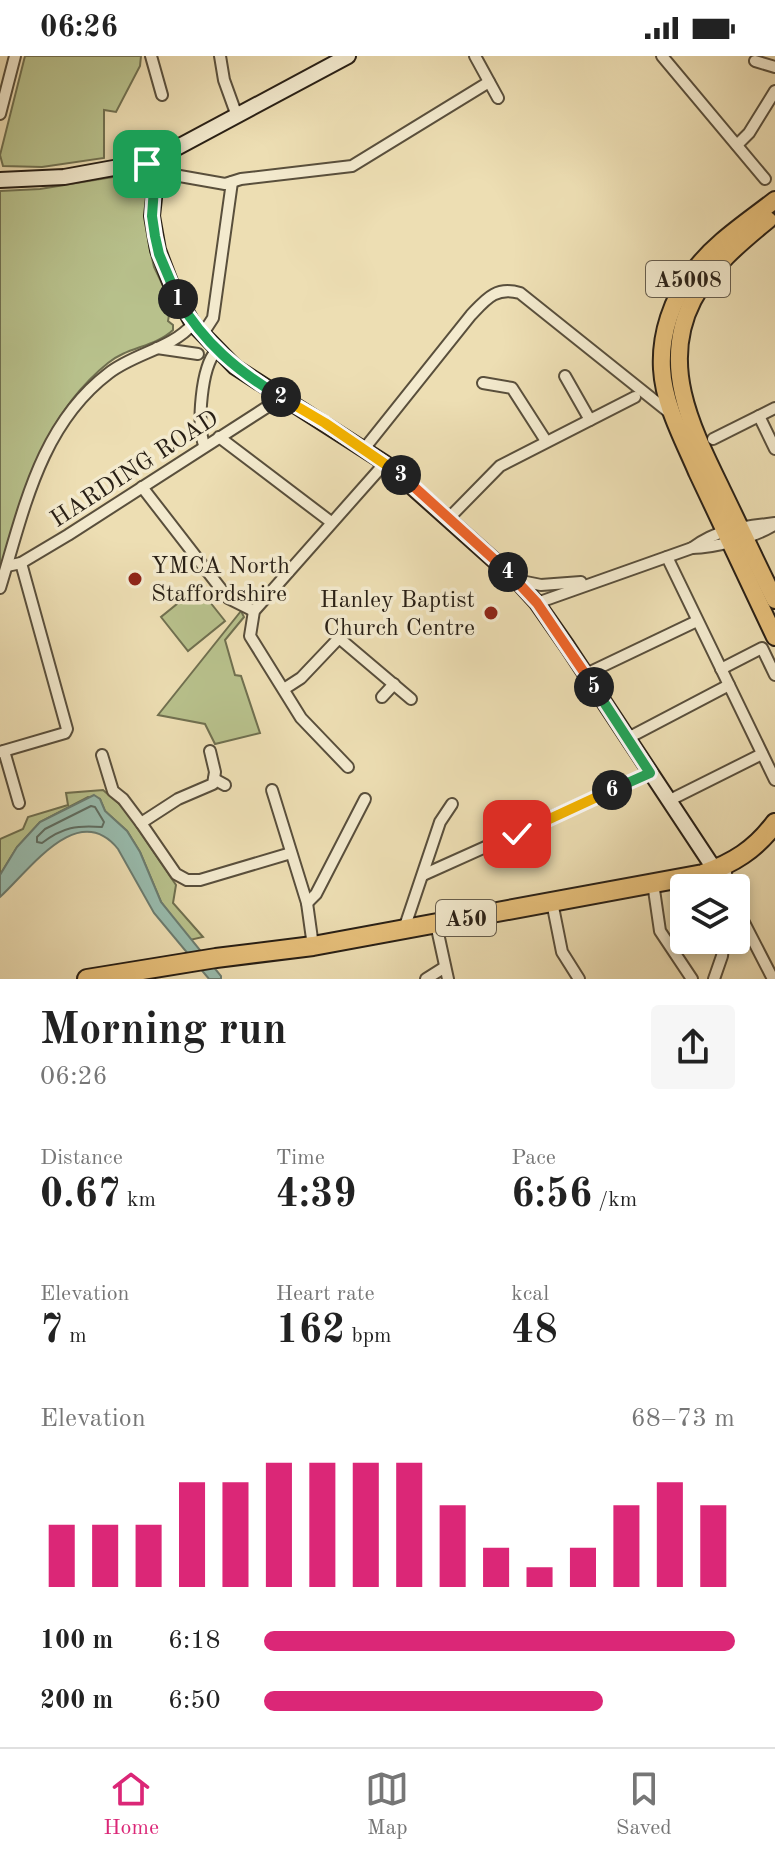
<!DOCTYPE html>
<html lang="en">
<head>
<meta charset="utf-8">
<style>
  :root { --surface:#fff; --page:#f6f6f6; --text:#222; --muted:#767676; --line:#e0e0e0; --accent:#db2777 }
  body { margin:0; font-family:"Old Standard TT",serif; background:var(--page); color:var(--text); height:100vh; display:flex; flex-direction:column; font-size:30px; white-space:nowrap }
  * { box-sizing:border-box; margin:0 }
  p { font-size:26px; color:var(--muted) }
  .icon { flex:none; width:44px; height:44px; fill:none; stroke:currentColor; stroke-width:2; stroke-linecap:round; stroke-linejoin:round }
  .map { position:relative; height:923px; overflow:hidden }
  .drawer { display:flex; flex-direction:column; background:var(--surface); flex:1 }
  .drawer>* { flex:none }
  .controls { position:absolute; left:670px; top:818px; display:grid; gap:16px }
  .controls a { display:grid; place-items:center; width:80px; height:80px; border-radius:8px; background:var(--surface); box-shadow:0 4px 12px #0003; font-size:40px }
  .pin { position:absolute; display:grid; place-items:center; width:68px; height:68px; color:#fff; margin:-34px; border-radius:16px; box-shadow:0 4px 12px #0006 }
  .km { position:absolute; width:40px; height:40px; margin:-20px; border-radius:50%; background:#222; color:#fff; font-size:22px; line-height:40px; text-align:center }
  .round { display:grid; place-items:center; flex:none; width:84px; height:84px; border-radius:8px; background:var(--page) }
  .summary { display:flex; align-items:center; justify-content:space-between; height:136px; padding:0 40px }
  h1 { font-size:44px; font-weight:600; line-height:60px }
  .figures { display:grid; grid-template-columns:repeat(3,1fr); gap:12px; height:136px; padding:8px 40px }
  .figures div { display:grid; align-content:center }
  .figures b { font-size:40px; font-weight:600 }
  .figures small { font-size:22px; font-weight:400 }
  .figures p { font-size:22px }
  .chart { height:224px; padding:16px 40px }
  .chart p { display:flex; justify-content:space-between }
  .chart svg { width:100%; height:144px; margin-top:8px; stroke:var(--accent); stroke-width:6 }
  ul { padding:0 40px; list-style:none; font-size:26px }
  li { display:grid; grid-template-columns:128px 96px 1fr; align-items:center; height:60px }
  li i { height:20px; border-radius:10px; background:var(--accent) }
  .status { display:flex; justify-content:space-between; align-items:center; height:56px; padding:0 40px; background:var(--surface); direction:ltr }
  .status svg { height:22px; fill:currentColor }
  .menu { display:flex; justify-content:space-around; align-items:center; height:112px; border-top:2px solid var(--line); background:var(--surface); font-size:22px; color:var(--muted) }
  .menu a { display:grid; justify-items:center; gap:4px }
  .menu .current { color:var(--accent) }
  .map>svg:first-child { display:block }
  .green { fill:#b8c18c; stroke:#707050; stroke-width:2 }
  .water { fill:#99bcae; stroke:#6c7d71; stroke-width:2 }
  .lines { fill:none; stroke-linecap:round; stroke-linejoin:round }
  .shore { stroke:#606e62; stroke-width:2 }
  .street-casing { stroke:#594f3c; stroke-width:14 }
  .secondary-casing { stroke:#281f15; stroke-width:18 }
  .primary-casing { stroke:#281f15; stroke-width:20 }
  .highway-casing { stroke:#281f15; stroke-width:22 }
  .street { stroke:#f3eace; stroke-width:10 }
  .secondary { stroke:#f3eace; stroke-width:14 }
  .primary { stroke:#e6bf7a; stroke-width:16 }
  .highway { stroke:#e6bf7a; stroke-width:18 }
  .split-1-casing { stroke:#fff; stroke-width:16 }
  .split-2-casing { stroke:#fff; stroke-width:16 }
  .split-3-casing { stroke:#fff; stroke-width:16 }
  .split-4-casing { stroke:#fff; stroke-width:16 }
  .split-5-casing { stroke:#fff; stroke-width:16 }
  .split-6-casing { stroke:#fff; stroke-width:16 }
  .split-7-casing { stroke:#fff; stroke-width:16 }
  .split-1 { stroke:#22a559; stroke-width:10 }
  .split-2 { stroke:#22a559; stroke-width:10 }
  .split-3 { stroke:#f5b400; stroke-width:10 }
  .split-4 { stroke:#f0652b; stroke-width:10 }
  .split-5 { stroke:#f0652b; stroke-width:10 }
  .split-6 { stroke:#22a559; stroke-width:10 }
  .split-7 { stroke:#f5b400; stroke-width:10 }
  .poi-dot { fill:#8f2418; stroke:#f3eace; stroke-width:3 }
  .labels { text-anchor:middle; stroke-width:7; stroke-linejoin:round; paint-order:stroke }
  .shield { fill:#f3eace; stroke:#655c4c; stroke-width:2 }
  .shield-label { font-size:22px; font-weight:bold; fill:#281f15 }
  .street-label { font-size:24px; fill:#281f15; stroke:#f3eace }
  .poi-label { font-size:24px; fill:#281f15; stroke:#f3eace; text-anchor:start }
</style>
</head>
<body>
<div class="status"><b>06:26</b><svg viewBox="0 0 49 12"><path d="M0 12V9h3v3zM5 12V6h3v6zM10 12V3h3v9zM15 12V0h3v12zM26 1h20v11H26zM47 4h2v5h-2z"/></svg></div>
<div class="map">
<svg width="775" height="923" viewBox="0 0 775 923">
  <rect width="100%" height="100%" fill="#eddeb3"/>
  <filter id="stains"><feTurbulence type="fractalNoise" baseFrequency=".0025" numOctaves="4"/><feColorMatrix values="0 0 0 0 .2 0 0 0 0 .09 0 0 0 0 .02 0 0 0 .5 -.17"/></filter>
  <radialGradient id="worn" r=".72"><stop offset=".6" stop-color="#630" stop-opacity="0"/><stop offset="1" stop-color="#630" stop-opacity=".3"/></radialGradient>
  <!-- green -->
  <g class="green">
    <polygon points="25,0 141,0 140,10 116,56 104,54 104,102 42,111 3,110 0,99"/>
    <path d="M119,120l26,15 1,4 3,50 5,22 21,44 -1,3 -5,1 -1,6 5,4v5c-18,17 -46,17 -65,33 -67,54 -83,130 -108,208v-380l40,-2z"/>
    <polygon points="198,531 225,565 188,595 161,561"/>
    <polygon points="241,555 244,561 225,584 235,619 241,620 260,677 215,688 205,668 158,659"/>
    <polygon points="103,734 124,752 176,829 173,847 203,881 190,884 161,846 140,796 127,775 105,755 100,743 88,741 40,766 17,791 0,819 0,783 23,773 28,761 68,749 66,737"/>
  </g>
  <!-- water -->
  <path class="water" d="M94,739l6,4 5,12 22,20 13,21 21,50 60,74v3h-12l-55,-66 -36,-64c-40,-50 -89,22 -118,48v-22l17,-28 23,-25z"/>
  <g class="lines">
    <!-- shore -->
    <path class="shore" d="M91,750l4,1 9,15 -2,5c-25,-2 -39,0 -60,16l-5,-1v-5l8,-8z"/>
    <defs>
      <g id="street">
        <polyline points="151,0 162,39"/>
        <polyline points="220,0 224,24 237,60"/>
        <polyline points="475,0 498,42"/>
        <polyline points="662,0 765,123"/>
        <polyline points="755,5 775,11"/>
        <polyline points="0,58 15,0"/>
        <polyline points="737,89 749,77 775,35"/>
        <polyline points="174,119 225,128 241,123 352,110 489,26"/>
        <polyline points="202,279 213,262 232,126"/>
        <polyline points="157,292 198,298"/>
        <polyline points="565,320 590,364"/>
        <polyline points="483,327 512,332 546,385"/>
        <polyline points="759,360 775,393"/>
        <polyline points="219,381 331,466"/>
        <polyline points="713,383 775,352"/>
        <path d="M204,389c-7,-21 -3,-77 12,-94"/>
        <path d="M364,393l107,-134c15,-16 25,-29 49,-22l150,120"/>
        <polyline points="142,431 228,542 254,555"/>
        <polyline points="449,462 500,410 635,341"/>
        <path d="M692,492c22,0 63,-11 82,-23"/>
        <polyline points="667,501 775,724"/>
        <polyline points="7,510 21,507 68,479 267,351 275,338"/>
        <polyline points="516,524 541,529 581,526"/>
        <path d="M0,532c24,-78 40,-163 109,-215 26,-20 62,-24 84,-49"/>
        <path d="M537,547l155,-55c27,-20 51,-21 83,-25"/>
        <polyline points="721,613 762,592 775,619"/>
        <polyline points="586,618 697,565"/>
        <polyline points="284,633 301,622 339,582 411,643"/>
        <polyline points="382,641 394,628"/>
        <polyline points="628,682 729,629"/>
        <polyline points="4,695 19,747"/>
        <polyline points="0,696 65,677 67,673 21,507"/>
        <polyline points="102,699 113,735 123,743 141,767 176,818 187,824 200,824 291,797"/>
        <polyline points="348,711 301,662 250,580 254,555 385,407"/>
        <polyline points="214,723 225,729"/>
        <polyline points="272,734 307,847 313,890"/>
        <polyline points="668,745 762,698"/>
        <polyline points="141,767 178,743 213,728 215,716 210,695"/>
        <polyline points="725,810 728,832"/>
        <polyline points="423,819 650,717"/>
        <polyline points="653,827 660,875 692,923"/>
        <polyline points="552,846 562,896 579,923"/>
        <polyline points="307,847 316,838 365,743"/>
        <polyline points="736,851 773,923"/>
        <polyline points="436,868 448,923"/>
        <polyline points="404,873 440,766 452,748"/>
        <polyline points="426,923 445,911"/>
        <polyline points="714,923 722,900 724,884"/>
      </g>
      <g id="secondary">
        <polyline points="153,113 156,124 152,160 158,194 172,231 193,268 235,311 385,407 516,524 537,547 567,590 715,814"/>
        <polyline points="153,113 165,98 348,0"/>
        <polyline points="0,124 64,121 141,107 153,113"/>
      </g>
      <g id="primary">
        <path d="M775,144c-28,22 -61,43 -82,72 -21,27 -33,62 -31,97 2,36 21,70 35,103 26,55 52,110 78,165"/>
        <path d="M768,164c-27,22 -58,48 -75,80 -34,66 0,130 29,190 18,37 35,74 53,110"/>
      </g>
      <path id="highway" d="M87,923l129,-21 97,-12 390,-72c30,-11 52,-24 72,-51"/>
    </defs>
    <!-- street casing -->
    <use href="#street" class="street-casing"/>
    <!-- secondary casing -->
    <use href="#secondary" class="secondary-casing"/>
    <!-- primary casing -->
    <use href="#primary" class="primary-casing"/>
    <!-- highway casing -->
    <use href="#highway" class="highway-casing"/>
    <!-- street -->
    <use href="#street" class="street"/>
    <!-- secondary -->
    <use href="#secondary" class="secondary"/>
    <!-- primary -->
    <use href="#primary" class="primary"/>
    <!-- highway -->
    <use href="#highway" class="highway"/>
  </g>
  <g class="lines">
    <defs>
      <polyline id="split-1" points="147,108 155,118 152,160 155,180 159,198 178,243"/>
      <path id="split-2" d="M178,243c26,44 59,72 103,98"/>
      <polyline id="split-3" points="281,341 325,367 401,419"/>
      <polyline id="split-4" points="401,419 508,516"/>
      <polyline id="split-5" points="508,516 537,547 594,631"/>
      <polyline id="split-6" points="594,631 650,717 612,734"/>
      <polyline id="split-7" points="517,778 612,734"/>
    </defs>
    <!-- split-1 casing -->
    <use href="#split-1" class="split-1-casing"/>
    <!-- split-2 casing -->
    <use href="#split-2" class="split-2-casing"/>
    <!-- split-3 casing -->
    <use href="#split-3" class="split-3-casing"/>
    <!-- split-4 casing -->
    <use href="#split-4" class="split-4-casing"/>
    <!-- split-5 casing -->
    <use href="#split-5" class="split-5-casing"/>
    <!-- split-6 casing -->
    <use href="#split-6" class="split-6-casing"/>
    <!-- split-7 casing -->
    <use href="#split-7" class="split-7-casing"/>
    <!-- split-1 -->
    <use href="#split-1" class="split-1"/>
    <!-- split-2 -->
    <use href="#split-2" class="split-2"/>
    <!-- split-3 -->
    <use href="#split-3" class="split-3"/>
    <!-- split-4 -->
    <use href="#split-4" class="split-4"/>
    <!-- split-5 -->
    <use href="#split-5" class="split-5"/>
    <!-- split-6 -->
    <use href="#split-6" class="split-6"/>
    <!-- split-7 -->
    <use href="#split-7" class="split-7"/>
  </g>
  <!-- markers -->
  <g class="poi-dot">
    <circle cx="135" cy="523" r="8"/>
    <circle cx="491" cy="557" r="8"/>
  </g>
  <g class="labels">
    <!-- shield labels -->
    <g class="shield">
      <rect x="646" y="205" width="84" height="36" rx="6"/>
      <rect x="436" y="844" width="60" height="36" rx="6"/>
    </g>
    <g class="shield-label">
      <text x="688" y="231">A5008</text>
      <text x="466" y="870">A50</text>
    </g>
    <!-- street labels -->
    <g class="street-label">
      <text transform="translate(134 412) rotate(-33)" y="8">HARDING ROAD</text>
    </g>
    <!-- poi labels -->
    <g class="poi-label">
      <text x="151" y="517">YMCA North<tspan x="151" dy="28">Staffordshire</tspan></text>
      <text x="475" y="551" text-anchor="end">Hanley Baptist<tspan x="475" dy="28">Church Centre</tspan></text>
    </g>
  </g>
  <rect width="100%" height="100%" filter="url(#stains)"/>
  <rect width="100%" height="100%" fill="url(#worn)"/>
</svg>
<div class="controls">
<a><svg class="icon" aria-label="layers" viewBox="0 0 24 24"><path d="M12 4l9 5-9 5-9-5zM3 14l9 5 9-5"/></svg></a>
</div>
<div class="pin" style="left:147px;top:108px;background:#1e9e55"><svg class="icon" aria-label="arrive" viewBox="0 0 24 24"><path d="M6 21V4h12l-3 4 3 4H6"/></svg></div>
<div class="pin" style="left:517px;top:778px;background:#d93025"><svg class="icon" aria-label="check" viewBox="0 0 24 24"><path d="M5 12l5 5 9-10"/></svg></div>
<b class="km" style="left:178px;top:243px">1</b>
<b class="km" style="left:281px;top:341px">2</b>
<b class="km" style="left:401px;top:419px">3</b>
<b class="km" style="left:508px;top:516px">4</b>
<b class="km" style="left:594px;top:631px">5</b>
<b class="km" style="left:612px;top:734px">6</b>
</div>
<section class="drawer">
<div class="summary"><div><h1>Morning run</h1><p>06:26</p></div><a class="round"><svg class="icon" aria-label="share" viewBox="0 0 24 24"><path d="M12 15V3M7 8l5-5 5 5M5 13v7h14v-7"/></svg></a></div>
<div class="figures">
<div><p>Distance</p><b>0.67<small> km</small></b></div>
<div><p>Time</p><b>4:39</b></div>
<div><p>Pace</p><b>6:56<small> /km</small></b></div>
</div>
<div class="figures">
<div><p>Elevation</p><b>7<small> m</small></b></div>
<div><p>Heart rate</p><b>162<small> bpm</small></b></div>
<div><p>kcal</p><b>48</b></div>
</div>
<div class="chart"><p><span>Elevation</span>68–73 m</p>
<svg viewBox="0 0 160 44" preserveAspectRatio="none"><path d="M5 44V25M15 44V25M25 44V25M35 44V12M45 44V12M55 44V6M65 44V6M75 44V6M85 44V6M95 44V19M105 44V32M115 44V38M125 44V32M135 44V19M145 44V12M155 44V19"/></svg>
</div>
<ul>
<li><b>100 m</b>6:18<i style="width:100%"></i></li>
<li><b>200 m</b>6:50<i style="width:72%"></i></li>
</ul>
</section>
<nav class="menu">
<a class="current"><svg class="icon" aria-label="home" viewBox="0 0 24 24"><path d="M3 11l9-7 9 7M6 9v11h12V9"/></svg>Home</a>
<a><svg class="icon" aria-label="map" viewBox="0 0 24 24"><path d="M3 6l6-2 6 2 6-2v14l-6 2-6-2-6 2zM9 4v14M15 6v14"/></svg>Map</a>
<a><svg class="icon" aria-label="saved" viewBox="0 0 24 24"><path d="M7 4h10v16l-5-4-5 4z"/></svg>Saved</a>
</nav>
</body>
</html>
